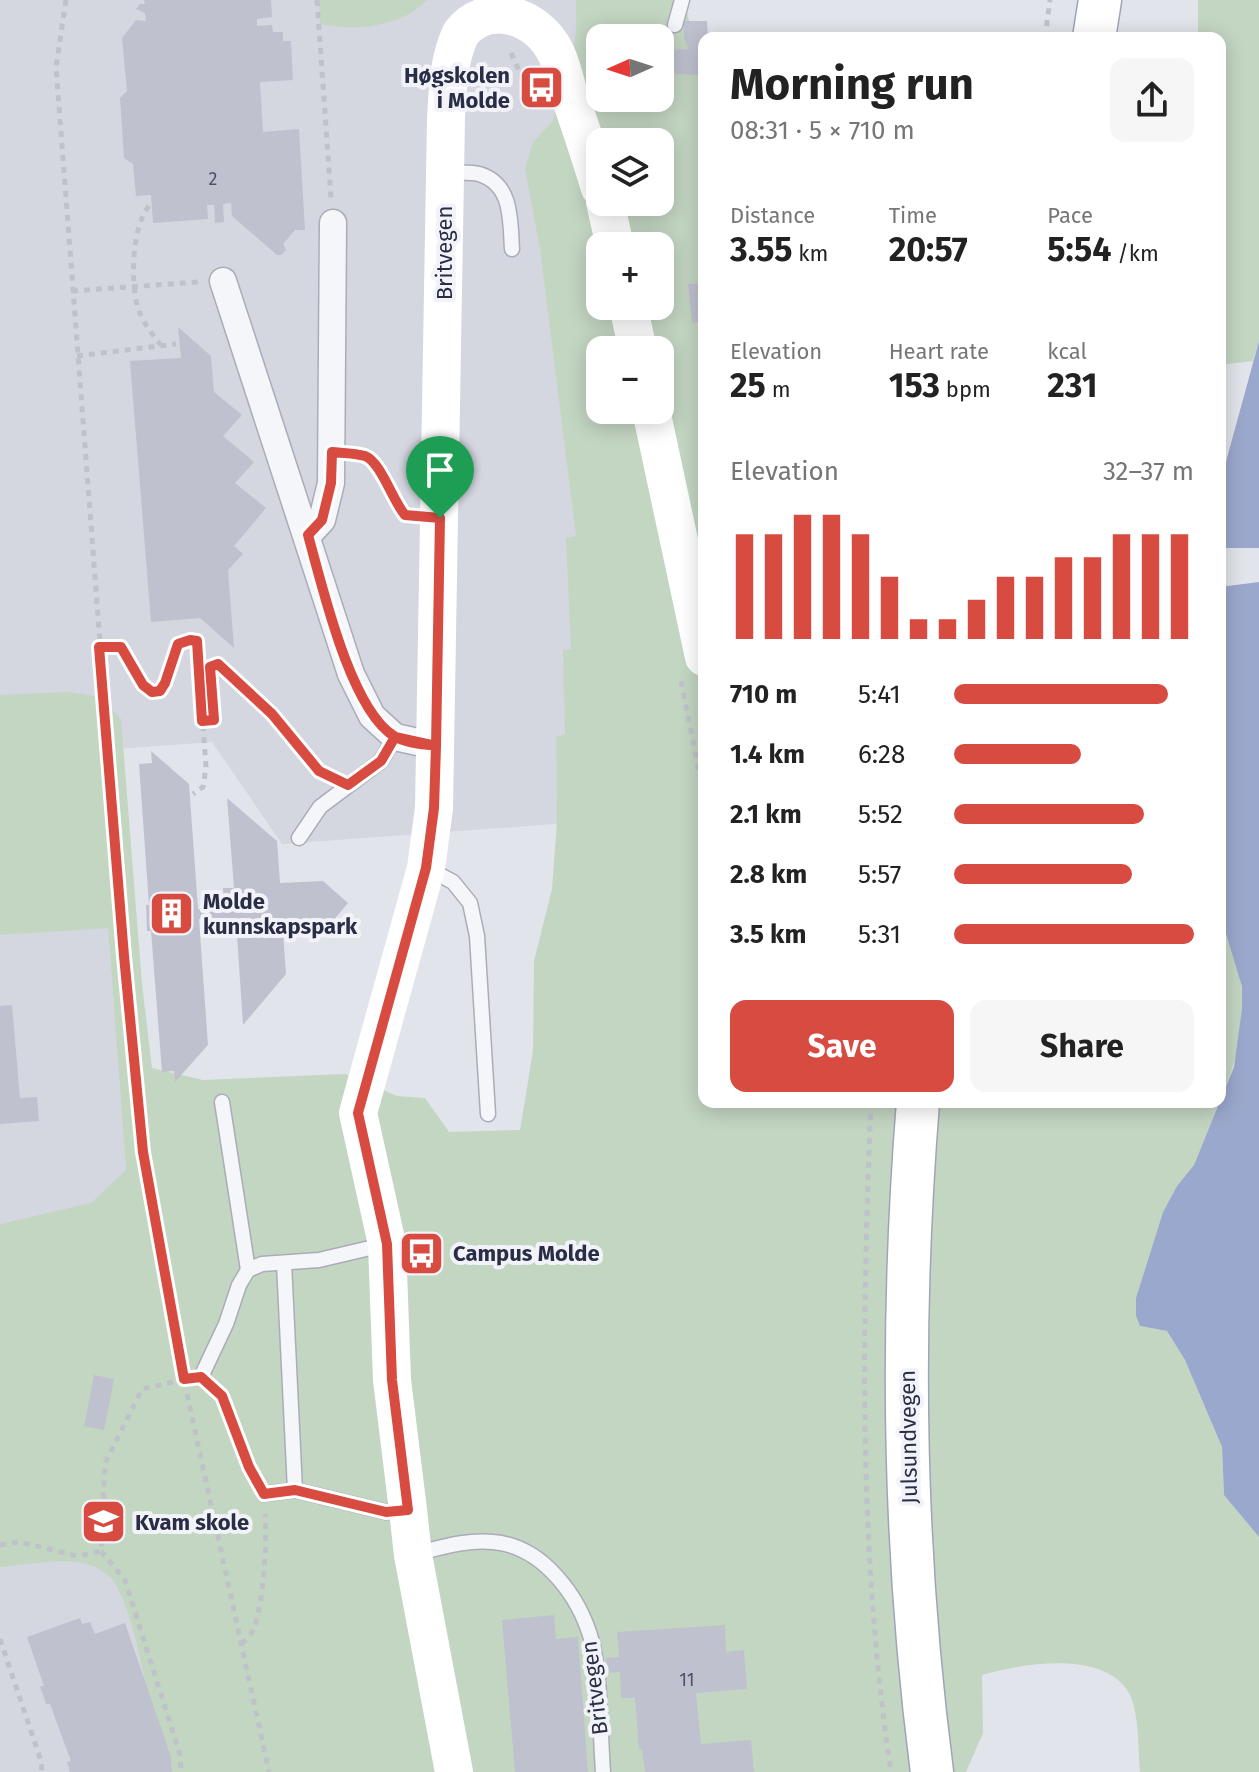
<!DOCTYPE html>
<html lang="en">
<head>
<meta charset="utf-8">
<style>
  :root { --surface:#fff; --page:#f6f6f6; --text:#222; --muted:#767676; --accent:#d74b40 }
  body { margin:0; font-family:"Fira Sans",sans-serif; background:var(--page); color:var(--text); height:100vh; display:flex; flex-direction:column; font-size:30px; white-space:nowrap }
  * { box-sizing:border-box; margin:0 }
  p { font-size:26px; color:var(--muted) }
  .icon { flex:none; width:44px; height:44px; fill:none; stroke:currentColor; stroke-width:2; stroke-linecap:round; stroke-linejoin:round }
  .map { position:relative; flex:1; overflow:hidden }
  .details { position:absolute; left:698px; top:32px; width:528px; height:1076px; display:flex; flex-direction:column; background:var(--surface); border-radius:16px; box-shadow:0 4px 20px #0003 }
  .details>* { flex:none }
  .needle { width:52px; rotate:267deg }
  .fabs { position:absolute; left:586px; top:24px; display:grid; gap:16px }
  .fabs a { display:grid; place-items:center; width:88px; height:88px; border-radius:16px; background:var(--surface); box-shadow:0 4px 20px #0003; font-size:40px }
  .pin { position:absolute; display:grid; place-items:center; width:68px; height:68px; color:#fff; margin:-82px -34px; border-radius:50% 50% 50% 0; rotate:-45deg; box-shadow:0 0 8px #0007 }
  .pin .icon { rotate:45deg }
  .round { display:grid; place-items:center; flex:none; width:84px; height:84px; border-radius:16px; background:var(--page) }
  .overview { display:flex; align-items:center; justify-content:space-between; height:136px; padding:0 32px }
  h1 { font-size:44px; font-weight:700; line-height:60px }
  .metrics { display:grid; grid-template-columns:repeat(3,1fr); gap:12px; height:136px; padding:8px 32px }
  .metrics div { display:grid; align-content:center }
  .metrics b { font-size:34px; font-weight:700 }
  .metrics small { font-size:22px; font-weight:400 }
  .metrics p { font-size:22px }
  .chart { height:224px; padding:16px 32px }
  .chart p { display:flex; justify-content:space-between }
  .chart svg { width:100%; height:144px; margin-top:8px; stroke:var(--accent); stroke-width:6 }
  .primary-button { display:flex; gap:16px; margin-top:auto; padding:16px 32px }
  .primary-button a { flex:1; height:92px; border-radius:16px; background:var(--accent); color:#fff; font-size:32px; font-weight:700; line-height:92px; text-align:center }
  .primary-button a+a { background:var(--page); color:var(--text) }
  ul { padding:0 32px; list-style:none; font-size:26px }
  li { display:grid; grid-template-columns:128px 96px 1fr; align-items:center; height:60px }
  li i { height:20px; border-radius:10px; background:var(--accent) }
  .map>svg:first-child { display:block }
  .built { fill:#d4d6e0; fill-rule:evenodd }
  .green { fill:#c3d6c2; fill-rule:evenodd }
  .water { fill:#9ba8cd }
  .building { fill:#bfc1cf }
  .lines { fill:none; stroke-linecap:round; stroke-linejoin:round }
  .lane-casing { stroke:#aaadb9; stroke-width:17 }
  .street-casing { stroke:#aaadb9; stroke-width:29 }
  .primary-casing { stroke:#a0a4b8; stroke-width:45 }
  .path { stroke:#c0c2ca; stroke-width:5; stroke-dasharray:6 6; stroke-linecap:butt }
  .lane { stroke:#f5f6f9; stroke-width:14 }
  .street { stroke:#f5f6f9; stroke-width:26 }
  .secondary { stroke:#fff; stroke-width:38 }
  .primary { stroke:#fff; stroke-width:42 }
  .route-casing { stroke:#fff; stroke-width:16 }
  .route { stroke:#d74b40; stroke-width:10 }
  .labels { text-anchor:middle; stroke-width:8; stroke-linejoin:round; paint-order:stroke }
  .number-label { font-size:18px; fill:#4e5268 }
  .poi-label { font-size:22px; font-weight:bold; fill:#292d45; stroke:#f2f3f8; text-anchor:start }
  .street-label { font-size:22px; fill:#292d45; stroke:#f2f3f8 }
</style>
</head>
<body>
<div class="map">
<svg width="1259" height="1772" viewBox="0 0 1259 1772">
  <rect width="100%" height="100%" fill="#e2e4eb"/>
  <!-- built -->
  <g class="built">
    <path d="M0,0h586l14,38v164h60l44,611 -422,31 -70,-102 -122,9 -90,-36zM600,246h60v60h-60zM600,350h60v60h-60z"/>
    <polygon points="108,927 126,1170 260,1772 0,1772 0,935"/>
  </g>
  <!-- green -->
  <g class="green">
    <path d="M319,0h108c-28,28 -69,31 -107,24z"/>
    <path d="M576,0h108l7,29 13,32v1041h516l-26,63 -17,21 -14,26 -27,86v17l4,11 27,5 18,29 37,87 2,48 35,42v235h-119c-2,-23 0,-67 -15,-85 -30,-36 -103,-23 -143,-12l1,58 -17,39h-805c-6,-38 -26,-173 -52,-196 -5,-5 -16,-10 -22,-12 -24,-7 -62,1 -87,3v-343l91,-21 35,-33 -18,-242 -108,7v-240l68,-3 33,5 20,22 21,265 10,84 51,12 142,-6 52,22 28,2 24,34 71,-2 13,-79 1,-90 18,-72 5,-67 -1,-85 9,-3 -2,-84 8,-1 -5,-111 10,-2 -36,-287 -15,-81 8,-26 19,-20 18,-56 6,-33zM600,38h60v60h-60zM600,142h60v60h-60zM600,246h60v60h-60zM600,350h60v60h-60z"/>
    <polygon points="1198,0 1259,0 1259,341 1253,361 1220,365 1220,38 1198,38"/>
    <path d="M1220,913c7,24 17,48 21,72 7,37 -7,84 -21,117z"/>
  </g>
  <!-- water -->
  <g class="water">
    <polygon points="1259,341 1259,548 1220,548 1220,493 1227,458"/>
    <polygon points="1259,582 1259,1537 1224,1495 1222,1447 1185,1360 1167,1331 1140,1326 1136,1316 1136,1298 1163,1212 1177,1186 1194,1165 1234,1067 1242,1009 1242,987 1220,913 1220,587"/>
  </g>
  <!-- building -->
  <g class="building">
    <polygon points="144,0 271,0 272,17 257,19 257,26 272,25 273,32 283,32 283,41 291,41 293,80 260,82 263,132 299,129 305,230 295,230 283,244 286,250 281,255 277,255 232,216 231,203 223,204 224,222 215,223 214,205 207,205 208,219 153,223 151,195 136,196 133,164 124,158 120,98 127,91 122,38 136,20 146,21 145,13 136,9 140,4 145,4"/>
    <polygon points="684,21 707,21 708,38 704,38 704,88 700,88 699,75 675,74 672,50 689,49 684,38"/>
    <polygon points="660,58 673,61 667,85 660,84"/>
    <polygon points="704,283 704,321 692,323 688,284"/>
    <polygon points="178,327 211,356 214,392 242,415 223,436 254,462 235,483 266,508 234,546 243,554 228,570 234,648 200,618 151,622 130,361 181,358"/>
    <polygon points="151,751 189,784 198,909 224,907 223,888 234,888 227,798 277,841 280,883 323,881 348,903 326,929 283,932 286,974 243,1025 237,935 226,936 225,918 199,919 208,1045 175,1082 174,1071 162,1072 151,931 147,931 146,905 149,905 139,764 152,763"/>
    <polygon points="12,1005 20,1098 37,1097 39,1121 0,1124 0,1006"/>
    <polygon points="94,1375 114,1379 104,1430 84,1426"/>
    <polygon points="554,1615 556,1639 578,1637 588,1772 515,1772 502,1620"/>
    <polygon points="80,1618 82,1624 90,1622 95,1634 125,1623 171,1757 172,1772 70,1772 67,1762 71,1761 50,1704 46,1704 40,1686 44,1686 27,1637"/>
    <polygon points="725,1625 726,1652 744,1650 747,1689 696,1693 701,1744 751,1740 754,1772 645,1772 642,1749 639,1749 635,1698 621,1698 620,1672 607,1673 606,1658 619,1657 617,1632"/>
  </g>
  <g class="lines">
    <defs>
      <g id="lane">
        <polyline points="675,25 682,0"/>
        <path d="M448,172c10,1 22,0 31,2 34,10 31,47 33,75"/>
        <polyline points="299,838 320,807 381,761 395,737"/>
        <polyline points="427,868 453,882 470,903 477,936 488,1114"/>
        <polyline points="222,1102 248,1270"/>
        <polyline points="284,1263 295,1490"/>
        <polyline points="201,1377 226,1324 239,1285 248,1270 262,1264 319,1260 387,1244"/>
        <polyline points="264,1494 295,1490 386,1512 407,1510"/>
        <path d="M414,1554c26,-6 53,-15 79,-12 50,4 87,55 99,100 9,38 8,90 11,130"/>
      </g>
      <g id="street">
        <polyline points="223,281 351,674 372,716 395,737 436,746"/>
        <polyline points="308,535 322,520 331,483 333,223"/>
      </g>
      <g id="primary">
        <polyline points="1094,38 1100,0"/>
        <path d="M918,1102c-18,224 -15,447 14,670"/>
      </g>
    </defs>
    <!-- lane casing -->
    <use href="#lane" class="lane-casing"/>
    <!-- street casing -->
    <use href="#street" class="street-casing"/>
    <!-- primary casing -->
    <use href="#primary" class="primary-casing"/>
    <!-- path -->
    <g class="path">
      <polyline points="66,0 56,67 124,956 143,1152 182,1364"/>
      <polyline points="317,0 331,198"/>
      <polyline points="1045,38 1050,0"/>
      <polyline points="511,53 535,106"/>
      <path d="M149,206c-17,20 -19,77 -11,102 5,15 14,26 23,37"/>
      <polyline points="72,291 198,282"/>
      <polyline points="77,356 176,344"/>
      <path d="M357,455c27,3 31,43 49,60"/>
      <polyline points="99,647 121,647 143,685 152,692 160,691 165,683 178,644 190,640 197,641 206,767 203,787 193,794"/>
      <polyline points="681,681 704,797"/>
      <polyline points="202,721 214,720 210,667 218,664 272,714 319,771 328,775"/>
      <path d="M871,1102c-9,223 -13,449 20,670"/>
      <polyline points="215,1390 222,1396 255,1479"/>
      <polyline points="187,1394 269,1772"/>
      <polyline points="0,1545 20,1542 78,1556 101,1551 105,1463 142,1389 183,1380"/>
      <polyline points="101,1551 125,1580 180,1755 181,1772"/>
      <polyline points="0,1639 41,1761 42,1772"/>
      <path d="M242,1644c4,-5 10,-10 12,-16 10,-27 13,-84 11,-114"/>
    </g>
    <!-- lane -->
    <use href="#lane" class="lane"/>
    <!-- street -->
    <use href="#street" class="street"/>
    <!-- secondary -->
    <g class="secondary">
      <polyline points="605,202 615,246"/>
      <polyline points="628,306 638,350"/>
      <polyline points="651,410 704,657"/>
      <path d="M454,1772l-41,-217 -5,-45 -16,-130 -5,-136 -29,-131 68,-245 8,-60 12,-690c2,-29 2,-58 15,-85 26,-33 76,-19 95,20 6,13 9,28 13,41 11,31 21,62 31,94"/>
    </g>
    <!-- primary -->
    <use href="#primary" class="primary"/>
  </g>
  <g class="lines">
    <defs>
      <path id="route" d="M440,518l-4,228 -41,-9 -14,24 -33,24 -29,-14 -47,-57 -54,-50 -8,3 4,53 -12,1 -5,-80 -7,-1 -12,4 -13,39 -5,8 -8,1 -9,-7 -22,-38h-22l25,309 19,196 41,227 17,-2 21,19 27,71 15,27 31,-4 91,22 22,-2 -16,-130 -5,-136 -29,-131 68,-245 8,-60 2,-62c-13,-2 -31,-3 -42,-10 -44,-27 -72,-151 -86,-201l14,-15 9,-37 1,-31c10,1 23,1 33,4 15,5 28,45 40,59l35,3"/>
    </defs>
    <!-- route casing -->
    <use href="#route" class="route-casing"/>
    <!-- route -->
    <use href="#route" class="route"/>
  </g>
  <!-- icons -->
  <defs>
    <symbol id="bus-square" viewBox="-11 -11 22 22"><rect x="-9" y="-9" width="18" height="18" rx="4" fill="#d74b40" stroke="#f2f3f8"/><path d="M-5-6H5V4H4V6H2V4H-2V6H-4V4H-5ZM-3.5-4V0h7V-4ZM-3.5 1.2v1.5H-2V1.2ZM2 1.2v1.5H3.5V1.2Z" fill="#fff"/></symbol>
    <symbol id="building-square" viewBox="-11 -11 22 22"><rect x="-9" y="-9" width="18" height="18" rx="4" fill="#d74b40" stroke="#f2f3f8"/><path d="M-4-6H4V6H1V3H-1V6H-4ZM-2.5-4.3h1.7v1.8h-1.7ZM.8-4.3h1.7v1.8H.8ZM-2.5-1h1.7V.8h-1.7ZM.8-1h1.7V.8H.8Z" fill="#fff"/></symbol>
    <symbol id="school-square" viewBox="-11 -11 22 22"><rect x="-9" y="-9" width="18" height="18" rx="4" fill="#d74b40" stroke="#f2f3f8"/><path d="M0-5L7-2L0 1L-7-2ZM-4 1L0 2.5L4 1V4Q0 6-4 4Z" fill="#fff"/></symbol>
  </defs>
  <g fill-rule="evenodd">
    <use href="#bus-square" x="516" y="62" width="51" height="51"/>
    <use href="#building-square" x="146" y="888" width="51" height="51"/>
    <use href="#bus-square" x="396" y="1228" width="51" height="51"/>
    <use href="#school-square" x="78" y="1496" width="51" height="51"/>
  </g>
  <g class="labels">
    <!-- number labels -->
    <g class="number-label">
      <text x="213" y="185">2</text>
      <text x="687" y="1686">11</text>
    </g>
    <!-- poi labels -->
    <g class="poi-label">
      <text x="510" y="83" text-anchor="end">Høgskolen<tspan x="510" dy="25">i Molde</tspan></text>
      <text x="203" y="909">Molde<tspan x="203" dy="25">kunnskapspark</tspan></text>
      <text x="453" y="1261">Campus Molde</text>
      <text x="135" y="1530">Kvam skole</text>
    </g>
    <!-- street labels -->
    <g class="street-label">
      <text transform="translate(444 253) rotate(-90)" y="8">Britvegen</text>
      <text transform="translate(908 1437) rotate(-91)" y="8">Julsundvegen</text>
      <text transform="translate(594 1688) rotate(-97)" y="8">Britvegen</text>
    </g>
  </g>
</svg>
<div class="fabs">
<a><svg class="needle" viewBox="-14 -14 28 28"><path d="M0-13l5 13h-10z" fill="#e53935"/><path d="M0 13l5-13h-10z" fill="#767676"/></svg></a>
<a><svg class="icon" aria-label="layers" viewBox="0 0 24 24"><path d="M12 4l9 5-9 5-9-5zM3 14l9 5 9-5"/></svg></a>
<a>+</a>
<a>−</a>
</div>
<div class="pin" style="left:440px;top:518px;background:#1e9e55"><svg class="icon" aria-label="arrive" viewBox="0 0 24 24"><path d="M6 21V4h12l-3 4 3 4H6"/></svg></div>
<section class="details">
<div class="overview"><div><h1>Morning run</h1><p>08:31 · 5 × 710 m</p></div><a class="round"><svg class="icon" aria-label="share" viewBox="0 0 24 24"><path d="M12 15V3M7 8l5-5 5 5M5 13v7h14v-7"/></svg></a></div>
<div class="metrics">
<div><p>Distance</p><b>3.55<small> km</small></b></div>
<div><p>Time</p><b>20:57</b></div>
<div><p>Pace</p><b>5:54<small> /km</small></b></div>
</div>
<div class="metrics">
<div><p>Elevation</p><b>25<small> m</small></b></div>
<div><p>Heart rate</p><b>153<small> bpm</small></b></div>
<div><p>kcal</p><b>231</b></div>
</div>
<div class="chart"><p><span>Elevation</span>32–37 m</p>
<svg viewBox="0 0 160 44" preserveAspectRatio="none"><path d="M5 44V12M15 44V12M25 44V6M35 44V6M45 44V12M55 44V25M65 44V38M75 44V38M85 44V32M95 44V25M105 44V25M115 44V19M125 44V19M135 44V12M145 44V12M155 44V12"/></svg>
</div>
<ul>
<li><b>710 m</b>5:41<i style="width:89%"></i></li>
<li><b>1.4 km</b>6:28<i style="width:53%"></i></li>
<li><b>2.1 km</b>5:52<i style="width:79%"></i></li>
<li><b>2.8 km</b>5:57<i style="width:74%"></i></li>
<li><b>3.5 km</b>5:31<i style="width:100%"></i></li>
</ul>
<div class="primary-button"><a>Save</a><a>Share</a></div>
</section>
</div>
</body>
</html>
